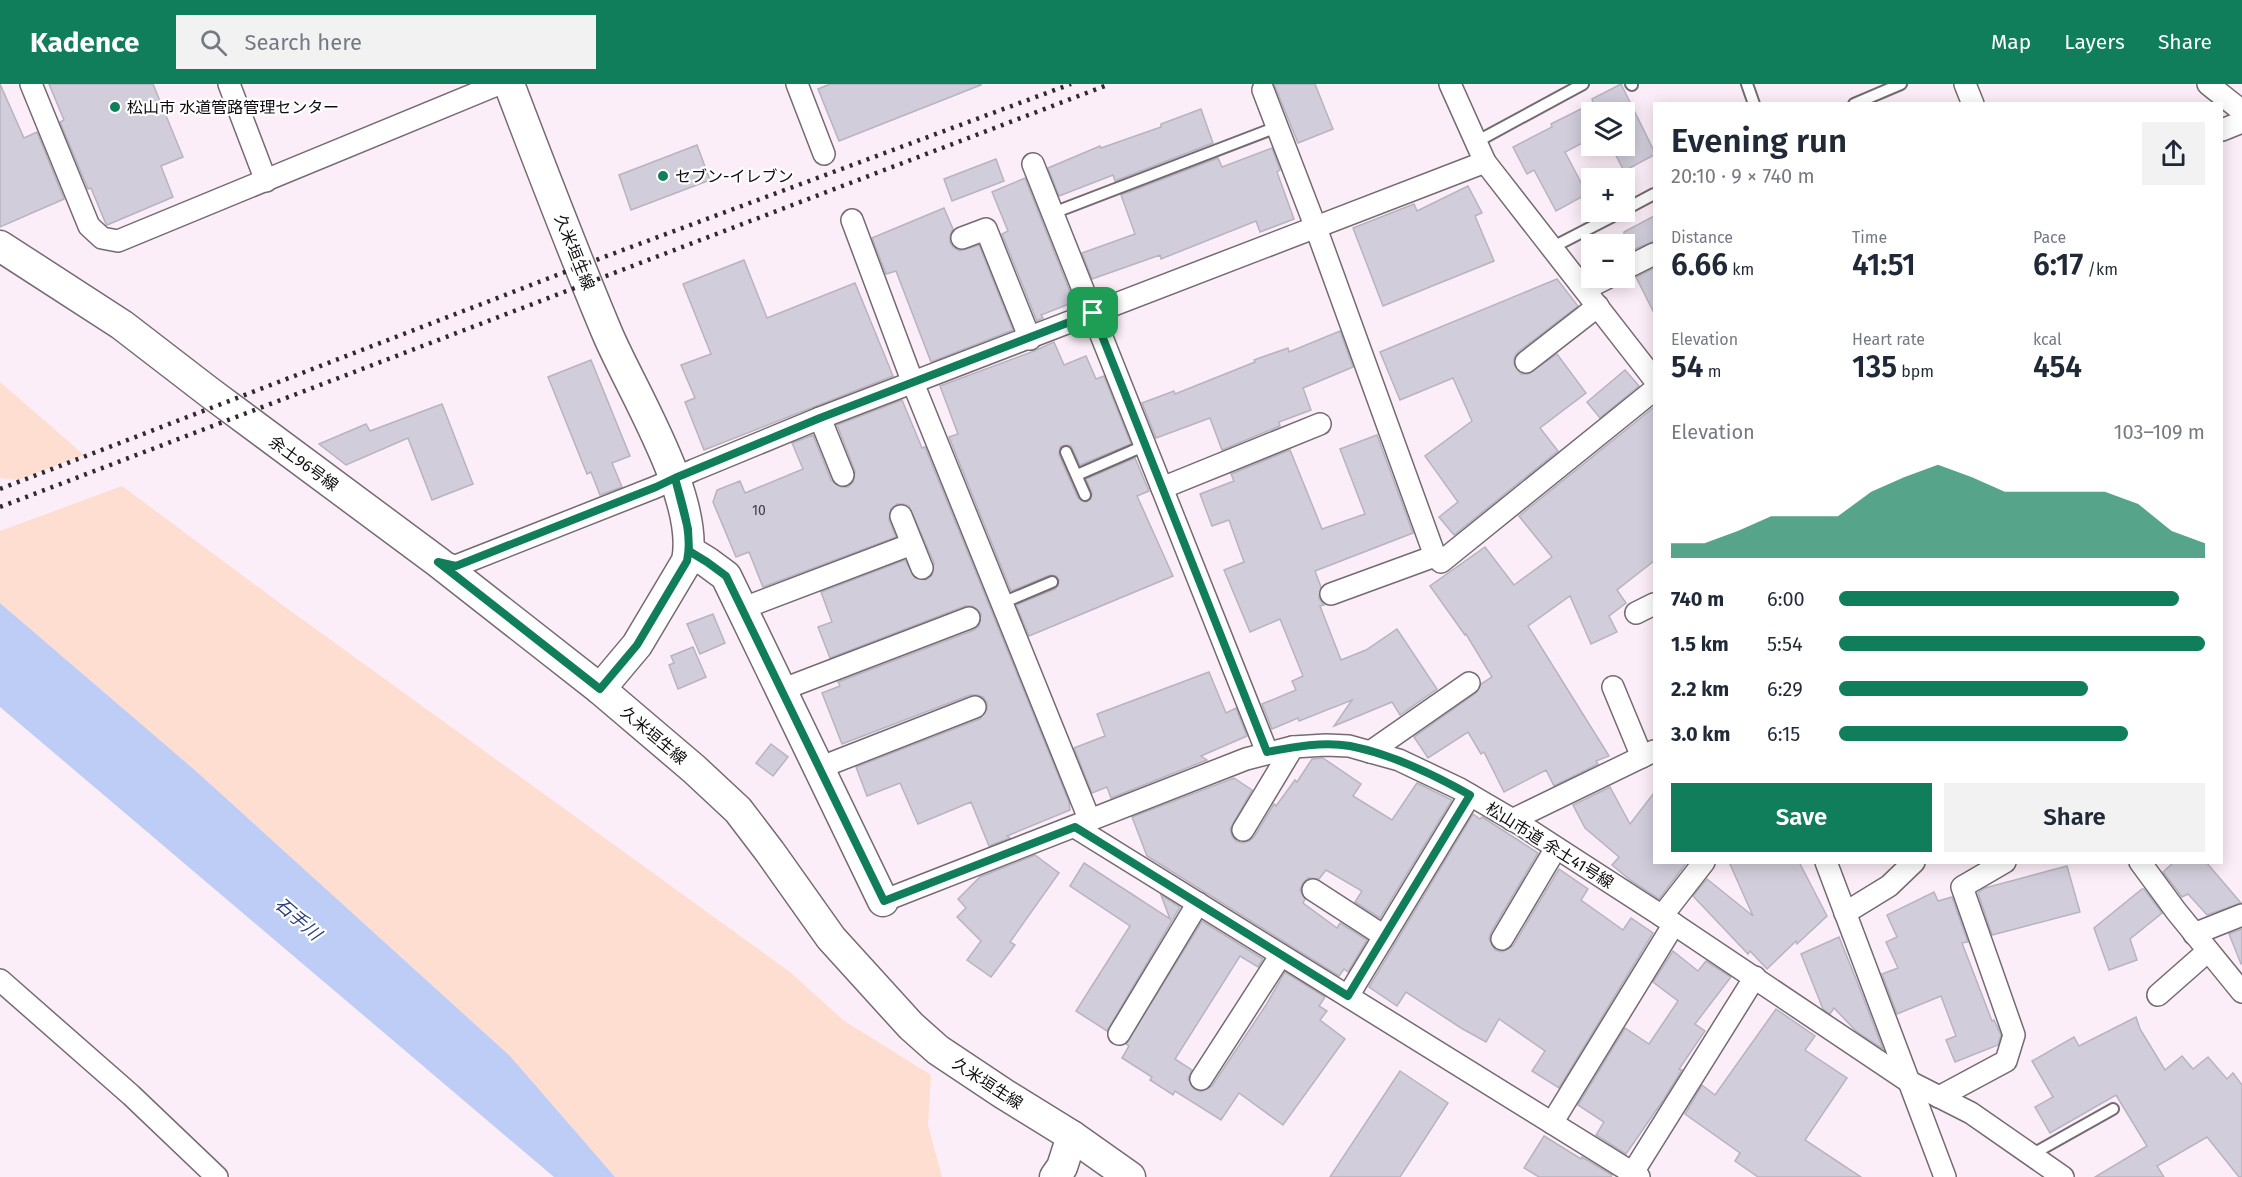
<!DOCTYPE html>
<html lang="en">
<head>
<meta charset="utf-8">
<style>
  :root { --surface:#fff; --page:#f2f2f3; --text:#1f2937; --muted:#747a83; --accent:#107e5a }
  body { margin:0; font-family:"Fira Sans","Noto Sans JP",sans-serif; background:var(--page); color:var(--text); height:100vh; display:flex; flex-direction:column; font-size:22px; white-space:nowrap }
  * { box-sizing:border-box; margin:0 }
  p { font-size:20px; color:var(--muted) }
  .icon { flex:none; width:33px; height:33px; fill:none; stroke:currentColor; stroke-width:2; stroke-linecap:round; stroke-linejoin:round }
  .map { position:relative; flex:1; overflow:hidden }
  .side { position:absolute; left:1653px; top:18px; width:570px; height:762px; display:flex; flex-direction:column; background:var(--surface); border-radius:0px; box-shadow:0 3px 15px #0003 }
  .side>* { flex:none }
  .buttons { position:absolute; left:1581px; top:18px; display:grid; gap:12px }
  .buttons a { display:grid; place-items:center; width:54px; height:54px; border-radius:0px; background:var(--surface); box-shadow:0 3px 15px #0003; font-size:30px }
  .pin { position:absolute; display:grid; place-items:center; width:51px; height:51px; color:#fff; margin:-26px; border-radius:12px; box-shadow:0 3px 9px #0006 }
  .round { display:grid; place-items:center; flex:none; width:63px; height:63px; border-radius:0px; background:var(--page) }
  .summary { display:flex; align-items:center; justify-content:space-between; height:102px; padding:0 18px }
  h1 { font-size:33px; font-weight:600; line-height:45px }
  .metrics { display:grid; grid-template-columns:repeat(3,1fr); gap:9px; height:102px; padding:6px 18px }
  .metrics div { display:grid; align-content:center }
  .metrics b { font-size:30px; font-weight:600 }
  .metrics small { font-size:16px; font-weight:400 }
  .metrics p { font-size:16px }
  .chart { height:168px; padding:12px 18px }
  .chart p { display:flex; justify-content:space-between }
  .chart svg { width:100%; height:108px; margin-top:6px; fill:var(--accent); opacity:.7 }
  .primary-button { display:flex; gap:12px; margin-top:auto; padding:12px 18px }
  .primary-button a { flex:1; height:69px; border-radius:0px; background:var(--accent); color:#fff; font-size:24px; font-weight:600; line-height:69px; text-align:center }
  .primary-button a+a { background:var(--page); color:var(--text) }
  ul { padding:0 18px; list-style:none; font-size:20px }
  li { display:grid; grid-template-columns:96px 72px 1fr; align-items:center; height:45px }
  li i { height:15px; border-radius:8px; background:var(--accent) }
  header { display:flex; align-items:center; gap:36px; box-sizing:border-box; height:84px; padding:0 30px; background:var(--accent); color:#fff }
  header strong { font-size:28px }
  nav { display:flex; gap:33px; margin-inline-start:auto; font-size:21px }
  .search { width:420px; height:54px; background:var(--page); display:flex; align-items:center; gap:15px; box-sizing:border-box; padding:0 21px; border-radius:0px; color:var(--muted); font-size:22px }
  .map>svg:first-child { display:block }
  .green { fill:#fdded0 }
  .water { fill:#bdcdf6 }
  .building { fill:#d1cdda; stroke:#b7b3c0; stroke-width:1.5 }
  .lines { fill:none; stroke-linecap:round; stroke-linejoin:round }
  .lane-casing { stroke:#756a72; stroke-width:14 }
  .street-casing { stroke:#756a72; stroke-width:24 }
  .secondary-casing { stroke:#756a72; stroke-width:33 }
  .lane { stroke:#fff; stroke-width:10 }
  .street { stroke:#fff; stroke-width:21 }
  .secondary { stroke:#fff; stroke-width:30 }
  .rail { stroke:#2f2a2e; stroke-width:4.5; stroke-dasharray:3 6; stroke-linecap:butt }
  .route-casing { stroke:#fff; stroke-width:12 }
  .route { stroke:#107e5a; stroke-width:8 }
  .poi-dot { fill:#107e5a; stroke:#fff; stroke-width:2 }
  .labels { text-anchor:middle; stroke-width:4.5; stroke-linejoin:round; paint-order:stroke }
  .number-label { font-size:14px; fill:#403c41 }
  .poi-label { font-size:16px; fill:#0f0b0e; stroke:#fff; text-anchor:start }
  .street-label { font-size:16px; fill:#0f0b0e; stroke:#fff }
  .water-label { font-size:18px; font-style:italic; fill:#2c407c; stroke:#fff }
</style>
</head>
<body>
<header>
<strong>Kadence</strong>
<div class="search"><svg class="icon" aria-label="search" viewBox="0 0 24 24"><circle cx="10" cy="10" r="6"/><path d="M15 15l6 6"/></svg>Search here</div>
<nav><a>Map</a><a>Layers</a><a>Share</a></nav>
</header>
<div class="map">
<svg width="2242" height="1093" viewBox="0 0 2242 1093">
  <rect width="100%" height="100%" fill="#fceef8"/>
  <!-- green -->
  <g class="green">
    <polygon points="0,298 84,371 18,396 0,394"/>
    <polygon points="122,402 281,520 790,888 843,936 931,991 928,1041 942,1093 615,1093 510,972 197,688 0,519 0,447"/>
  </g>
  <!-- water -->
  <polygon class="water" points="0,519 197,688 510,972 615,1093 554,1093 0,623"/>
  <!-- building -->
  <g class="building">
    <polygon points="0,0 24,54 37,48 64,115 0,143"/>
    <polygon points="49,0 153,0 183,73 161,82 173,113 107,141 106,140 91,104 88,105 60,38 64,36"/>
    <polygon points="830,0 981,0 981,1 839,57 818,5"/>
    <polygon points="1274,0 1315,0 1333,45 1298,59"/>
    <polygon points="1621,0 1654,67 1654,71 1624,87 1611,62 1624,62 1624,28 1592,28 1592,54 1565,68 1587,110 1556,127 1534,86 1527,90 1513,63 1552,43 1551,40 1593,19 1592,15"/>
    <polygon points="1201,25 1213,59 1115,97 1113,91 1059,112 1048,84 1100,62 1101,64 1161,43 1161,40"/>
    <polygon points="697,61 710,96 631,126 619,91"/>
    <polygon points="1272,64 1280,86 1277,88 1294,135 1260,148 1256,137 1161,175 1160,171 1092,195 1082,169 1135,150 1121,111 1218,74 1222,83"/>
    <polygon points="996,75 1004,97 952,117 944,95"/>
    <polygon points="1025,94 1074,218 1041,231 1043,234 1037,237 1002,150 1008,147 992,108"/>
    <polygon points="1468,102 1482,129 1475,132 1494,177 1383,222 1353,144 1414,120 1417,127"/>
    <polygon points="944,124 953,145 950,151 950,159 954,164 960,167 979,161 1013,246 931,278 896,187 886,190 872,154"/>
    <polygon points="1654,132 1654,157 1624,170 1624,148"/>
    <polygon points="744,176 767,234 855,199 893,292 704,366 685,318 695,314 681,281 711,270 683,200"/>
    <polygon points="1654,184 1654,229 1636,193"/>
    <polygon points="1557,195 1578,222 1518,268 1514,274 1514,280 1521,290 1528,290 1557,270 1586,309 1540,344 1558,367 1454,451 1439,433 1458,418 1425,372 1472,337 1453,294 1400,316 1380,268"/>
    <polygon points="1340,247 1353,283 1303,304 1311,326 1279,338 1280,342 1222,366 1210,334 1156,354 1142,319 1174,307 1175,310 1255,278 1254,276 1288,264 1289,268"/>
    <polygon points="1054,258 1064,281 1086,272 1096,295 1104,292 1131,360 1080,381 1071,362 1066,361 1060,363 1059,371 1078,414 1085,418 1091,415 1092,409 1086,395 1135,374 1149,407 1137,412 1173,492 1029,552 1016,521 1055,505 1058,502 1059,496 1056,492 1050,491 1011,507 949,353 958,350 940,302 1034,267"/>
    <polygon points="591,276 630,372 612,379 622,403 600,411 591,388 587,390 548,293"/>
    <polygon points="1625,286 1639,302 1600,334 1587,318"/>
    <polygon points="902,316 922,364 925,363 1069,718 1070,726 1007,752 1010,754 989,762 971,718 918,740 900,699 867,712 856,683 980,635 987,625 987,619 983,613 977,611 970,611 842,660 822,609 840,602 838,598 974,546 979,542 981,530 977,525 972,522 965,522 830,574 818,543 832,538 821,508 905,476 915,494 926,496 932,491 934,479 909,422 903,420 897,420 891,425 889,436 896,453 763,503 749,468 736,473 713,418 717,406 740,397 745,409 803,385 792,359 813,351 831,396 841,403 848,403 853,398 855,387 837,341"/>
    <polygon points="442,320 473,400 432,416 408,354 346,381 319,360 366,340 370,347"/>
    <polygon points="1653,324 1654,326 1654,477 1617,506 1626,519 1609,532 1617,548 1591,560 1570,512 1528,542 1609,672 1596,677 1598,680 1554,702 1546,686 1504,708 1484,668 1481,670 1468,648 1428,674 1414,653 1476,609 1481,600 1492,593 1466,550 1465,551 1430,502 1485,463 1514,501 1552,473 1519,432"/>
    <polygon points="1377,351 1413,449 1315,487 1321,503 1319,514 1324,521 1320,522 1341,576 1366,566 1397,545 1437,605 1400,631 1392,618 1334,642 1352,616 1299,637 1298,634 1272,645 1262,620 1296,606 1292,597 1303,592 1280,535 1250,548 1224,486 1244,478 1229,436 1212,442 1200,410 1234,397 1231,390 1290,366 1322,445 1365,430 1340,365"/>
    <polygon points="713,530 725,559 700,570 687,540"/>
    <polygon points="693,563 706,593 678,605 669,581 674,579 671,572"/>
    <polygon points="1209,588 1226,629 1236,624 1247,652 1201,672 1207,676 1111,714 1107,703 1092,709 1074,664 1105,652 1097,630"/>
    <polygon points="771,660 788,673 773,692 756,679"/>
    <polygon points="1323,674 1361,700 1353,712 1392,736 1417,699 1452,716 1380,834 1355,818 1362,807 1326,786 1319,795 1308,794 1303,799 1300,806 1305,815 1303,819 1337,844 1340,839 1367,856 1348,888 1344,885 1339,892 1147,772 1132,733 1234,694 1252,706 1230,745 1232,752 1236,757 1242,759 1249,757 1254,753 1274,720 1276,722 1295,696 1297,698 1312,675"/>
    <polygon points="1610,703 1630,740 1654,709 1654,778 1687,778 1659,815 1630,796 1612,781 1619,773 1585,744 1573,721"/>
    <polygon points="1473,730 1480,735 1482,733 1487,736 1538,769 1491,848 1489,855 1495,866 1502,868 1513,862 1559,785 1588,805 1581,816 1623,846 1631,834 1653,849 1559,1004 1532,987 1545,967 1499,935 1486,958 1461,944 1406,908 1397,922 1369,903"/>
    <polygon points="1035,771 1059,789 1010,858 1015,861 991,893 967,876 981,857 957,833 966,824 958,815 980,793"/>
    <polygon points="1729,778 1799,778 1827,832 1797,860 1796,857 1767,885 1750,867 1748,870 1693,812 1707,795 1753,832"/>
    <polygon points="2174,778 2206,778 2241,819 2207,831 2188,810 2182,813 2163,788"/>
    <polygon points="1084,779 1170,835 1161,811 1180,823 1107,947 1076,927 1130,842 1070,802"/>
    <polygon points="2067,782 2080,828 1992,851 1978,809 1985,804"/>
    <polygon points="2142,805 2144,805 2162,829 2130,855 2137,876 2109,886 2094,844"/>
    <polygon points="1934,808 1938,817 1952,813 1968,858 1962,859 1992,937 1994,936 2001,951 1998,961 1955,978 1946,956 1956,952 1941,912 1897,930 1882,890 1898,884 1886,858 1897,853 1887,831"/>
    <polygon points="1202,837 1263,875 1258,883 1240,872 1175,975 1192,986 1188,995 1194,1005 1201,1008 1212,1002 1266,921 1285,888 1325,913 1319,922 1327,927 1320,936 1345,955 1283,1041 1239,1009 1221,1036 1175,1007 1173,1011 1150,996 1152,993 1122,974 1129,962 1126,960"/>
    <polygon points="2242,845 2242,879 2241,880 2229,850"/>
    <polygon points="1839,853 1858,900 1883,965 1856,947 1834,924 1830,930 1823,925 1801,870"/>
    <polygon points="1673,867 1698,887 1706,877 1731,893 1695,940 1705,947 1679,985 1682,986 1664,1015 1626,1070 1596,1051 1604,1038 1578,1021 1625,944 1649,960 1678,917 1653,898"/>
    <polygon points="1776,925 1815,952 1805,966 1847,994 1805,1056 1861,1093 1758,1093 1735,1077 1740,1069 1685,1030 1702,1001 1715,1011"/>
    <polygon points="2136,933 2140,945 2165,986 2182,972 2193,985 2208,973 2227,995 2233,989 2242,1001 2242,1093 2239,1093 2207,1053 2157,1082 2164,1093 2095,1093 2147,1062 2116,1011 2050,1049 2035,1023 2053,1013 2032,977 2074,953 2079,962"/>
    <polygon points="1400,987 1448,1019 1400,1093 1330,1093"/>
    <polygon points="1544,1052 1581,1075 1582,1073 1612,1091 1611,1093 1539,1093 1524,1084"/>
  </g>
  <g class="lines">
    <defs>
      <g id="lane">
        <polyline points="1631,0 1632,1"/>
        <polyline points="1747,0 1754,20"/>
        <polyline points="1854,20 1901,0"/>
        <polyline points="1476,58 1583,0"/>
        <polyline points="1624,126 1654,110"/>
        <polyline points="1053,129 1277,43"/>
        <polyline points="1551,164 1621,128"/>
        <polyline points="1066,368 1085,411"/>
        <polyline points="1077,391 1146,361"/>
        <polyline points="1002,519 1052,498"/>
        <polyline points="2031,1071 2113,1025"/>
      </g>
      <g id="street">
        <polyline points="31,0 89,142 102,154 118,157 499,0"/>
        <polyline points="229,0 266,97"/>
        <polyline points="797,0 824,70"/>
        <polyline points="1450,0 1485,78 1654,295"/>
        <polyline points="1965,0 1973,20"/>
        <polyline points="2208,0 2242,27"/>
        <polyline points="1263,6 1316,144 1435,472 1331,510"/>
        <polyline points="2222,46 2242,38"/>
        <polyline points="1033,80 1267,668"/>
        <polyline points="852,136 913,299 1090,737"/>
        <polyline points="962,154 986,145 1030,255"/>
        <polyline points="1624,185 1654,170"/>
        <polyline points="1585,205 1607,194"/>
        <polyline points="1526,278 1598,222"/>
        <polyline points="820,334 843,391"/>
        <polyline points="1162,404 1320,340"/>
        <polyline points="901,432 922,484"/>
        <polyline points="1435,472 1441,478 1654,306"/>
        <polyline points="439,478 456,482 656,403 694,386 820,334 1485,78"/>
        <polyline points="741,525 912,460"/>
        <polyline points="1636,529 1654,520"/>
        <polyline points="1613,603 1642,673"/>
        <polyline points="781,606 969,534"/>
        <polyline points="1370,668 1469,599"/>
        <polyline points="819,684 975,623"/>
        <polyline points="1512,736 1654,667"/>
        <polyline points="1075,743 1639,1093"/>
        <polyline points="1243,746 1293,663"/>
        <polyline points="1826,778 1945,1093"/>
        <polyline points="2140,778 2176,827 2242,908"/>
        <polyline points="1313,806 1384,852"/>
        <polyline points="883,817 1246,675 1293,663 1326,661 1349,662 1399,676 1460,705 1523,742 1662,832 1908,997 1971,1029 2063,1093"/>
        <polyline points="1845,829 1889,802 1914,778"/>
        <polyline points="1662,832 1704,778"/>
        <polyline points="2194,850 2242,831"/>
        <polyline points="1502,855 1556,764"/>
        <polyline points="0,896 131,1011 217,1093"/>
        <polyline points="2158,911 2208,867"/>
        <polyline points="1348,912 1470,711"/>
        <polyline points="1119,950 1198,819"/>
        <polyline points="1201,995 1281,871"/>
        <polyline points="1939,1013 2006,977 2014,951 1962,803 2005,778"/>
        <polyline points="1552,1039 1674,840"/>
        <polyline points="1630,1093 1755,893"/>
      </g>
      <g id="secondary">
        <path d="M509,0c32,84 64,168 99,251 25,58 92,164 79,226l-50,84 -37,44"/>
        <polyline points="0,162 122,241 209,308 438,478 600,605 694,685 738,726 770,768 831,854 911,942 938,966 1004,1010 1072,1052 1130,1093"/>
        <polyline points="689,467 707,478 726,492 883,817"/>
        <polyline points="1055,1093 1062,1083 1072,1052"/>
      </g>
    </defs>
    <!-- lane casing -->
    <use href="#lane" class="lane-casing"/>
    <!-- street casing -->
    <use href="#street" class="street-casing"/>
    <!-- secondary casing -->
    <use href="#secondary" class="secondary-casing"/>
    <!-- lane -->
    <use href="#lane" class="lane"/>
    <!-- street -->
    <use href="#street" class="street"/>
    <!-- secondary -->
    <use href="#secondary" class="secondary"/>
    <!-- rail -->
    <g class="rail">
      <polyline points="0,405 604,173 1071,0"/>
      <polyline points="0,423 1110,0"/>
    </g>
  </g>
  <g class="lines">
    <defs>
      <path id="route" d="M1093,229l-273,105 -145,60c7,27 18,55 12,83l-50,84 -37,44 -162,-127 18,4 200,-79 19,-9 13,51 1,22 18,11 19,14 158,325 191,-74 273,169 122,-201c-37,-21 -79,-41 -120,-49 -27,-5 -57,1 -83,6l-174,-439"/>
    </defs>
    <!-- route casing -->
    <use href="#route" class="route-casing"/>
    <!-- route -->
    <use href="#route" class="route"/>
  </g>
  <!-- markers -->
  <g class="poi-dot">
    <circle cx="115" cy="23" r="6"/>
    <circle cx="663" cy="92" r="6"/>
  </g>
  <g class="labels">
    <!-- number labels -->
    <g class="number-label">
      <text x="759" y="431">10</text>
    </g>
    <!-- poi labels -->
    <g class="poi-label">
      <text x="127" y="29">松山市 水道管路管理センター</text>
      <text x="675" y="98">セブン-イレブン</text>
    </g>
    <!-- street labels -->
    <g class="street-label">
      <text transform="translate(575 168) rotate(68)" y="6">久米垣生線</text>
      <text transform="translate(304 379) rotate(36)" y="6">余土96号線</text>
      <text transform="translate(654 651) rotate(40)" y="6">久米垣生線</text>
      <text transform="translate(1550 761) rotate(32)" y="6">松山市道 余土41号線</text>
      <text transform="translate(988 999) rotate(33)" y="6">久米垣生線</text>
    </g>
    <!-- water labels -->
    <g class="water-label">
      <text transform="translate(298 835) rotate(41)" y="6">石手川</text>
    </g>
  </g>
</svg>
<div class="buttons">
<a><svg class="icon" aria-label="layers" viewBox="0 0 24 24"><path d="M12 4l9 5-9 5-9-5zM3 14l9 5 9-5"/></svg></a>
<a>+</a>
<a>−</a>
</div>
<div class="pin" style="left:1093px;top:229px;background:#1e9e55"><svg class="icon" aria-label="arrive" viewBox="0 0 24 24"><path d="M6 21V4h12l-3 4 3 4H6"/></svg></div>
<section class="side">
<div class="summary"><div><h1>Evening run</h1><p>20:10 · 9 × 740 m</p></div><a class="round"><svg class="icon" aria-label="share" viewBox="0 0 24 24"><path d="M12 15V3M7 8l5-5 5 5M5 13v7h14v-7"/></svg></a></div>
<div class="metrics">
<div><p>Distance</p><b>6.66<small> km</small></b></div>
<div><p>Time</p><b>41:51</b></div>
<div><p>Pace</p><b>6:17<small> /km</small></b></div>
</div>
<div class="metrics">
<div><p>Elevation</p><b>54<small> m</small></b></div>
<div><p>Heart rate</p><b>135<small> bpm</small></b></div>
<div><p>kcal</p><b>454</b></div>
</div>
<div class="chart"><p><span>Elevation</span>103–109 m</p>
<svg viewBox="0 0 160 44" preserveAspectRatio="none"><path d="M0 44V38L10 38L20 33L30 27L40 27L50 27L60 17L70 11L80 6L90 11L100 17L110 17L120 17L130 17L140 22L150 33L160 38V44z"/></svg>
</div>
<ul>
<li><b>740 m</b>6:00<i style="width:93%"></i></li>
<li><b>1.5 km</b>5:54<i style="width:100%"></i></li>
<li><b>2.2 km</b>6:29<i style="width:68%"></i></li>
<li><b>3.0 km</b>6:15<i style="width:79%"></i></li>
</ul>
<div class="primary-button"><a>Save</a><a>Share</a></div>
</section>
</div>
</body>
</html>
